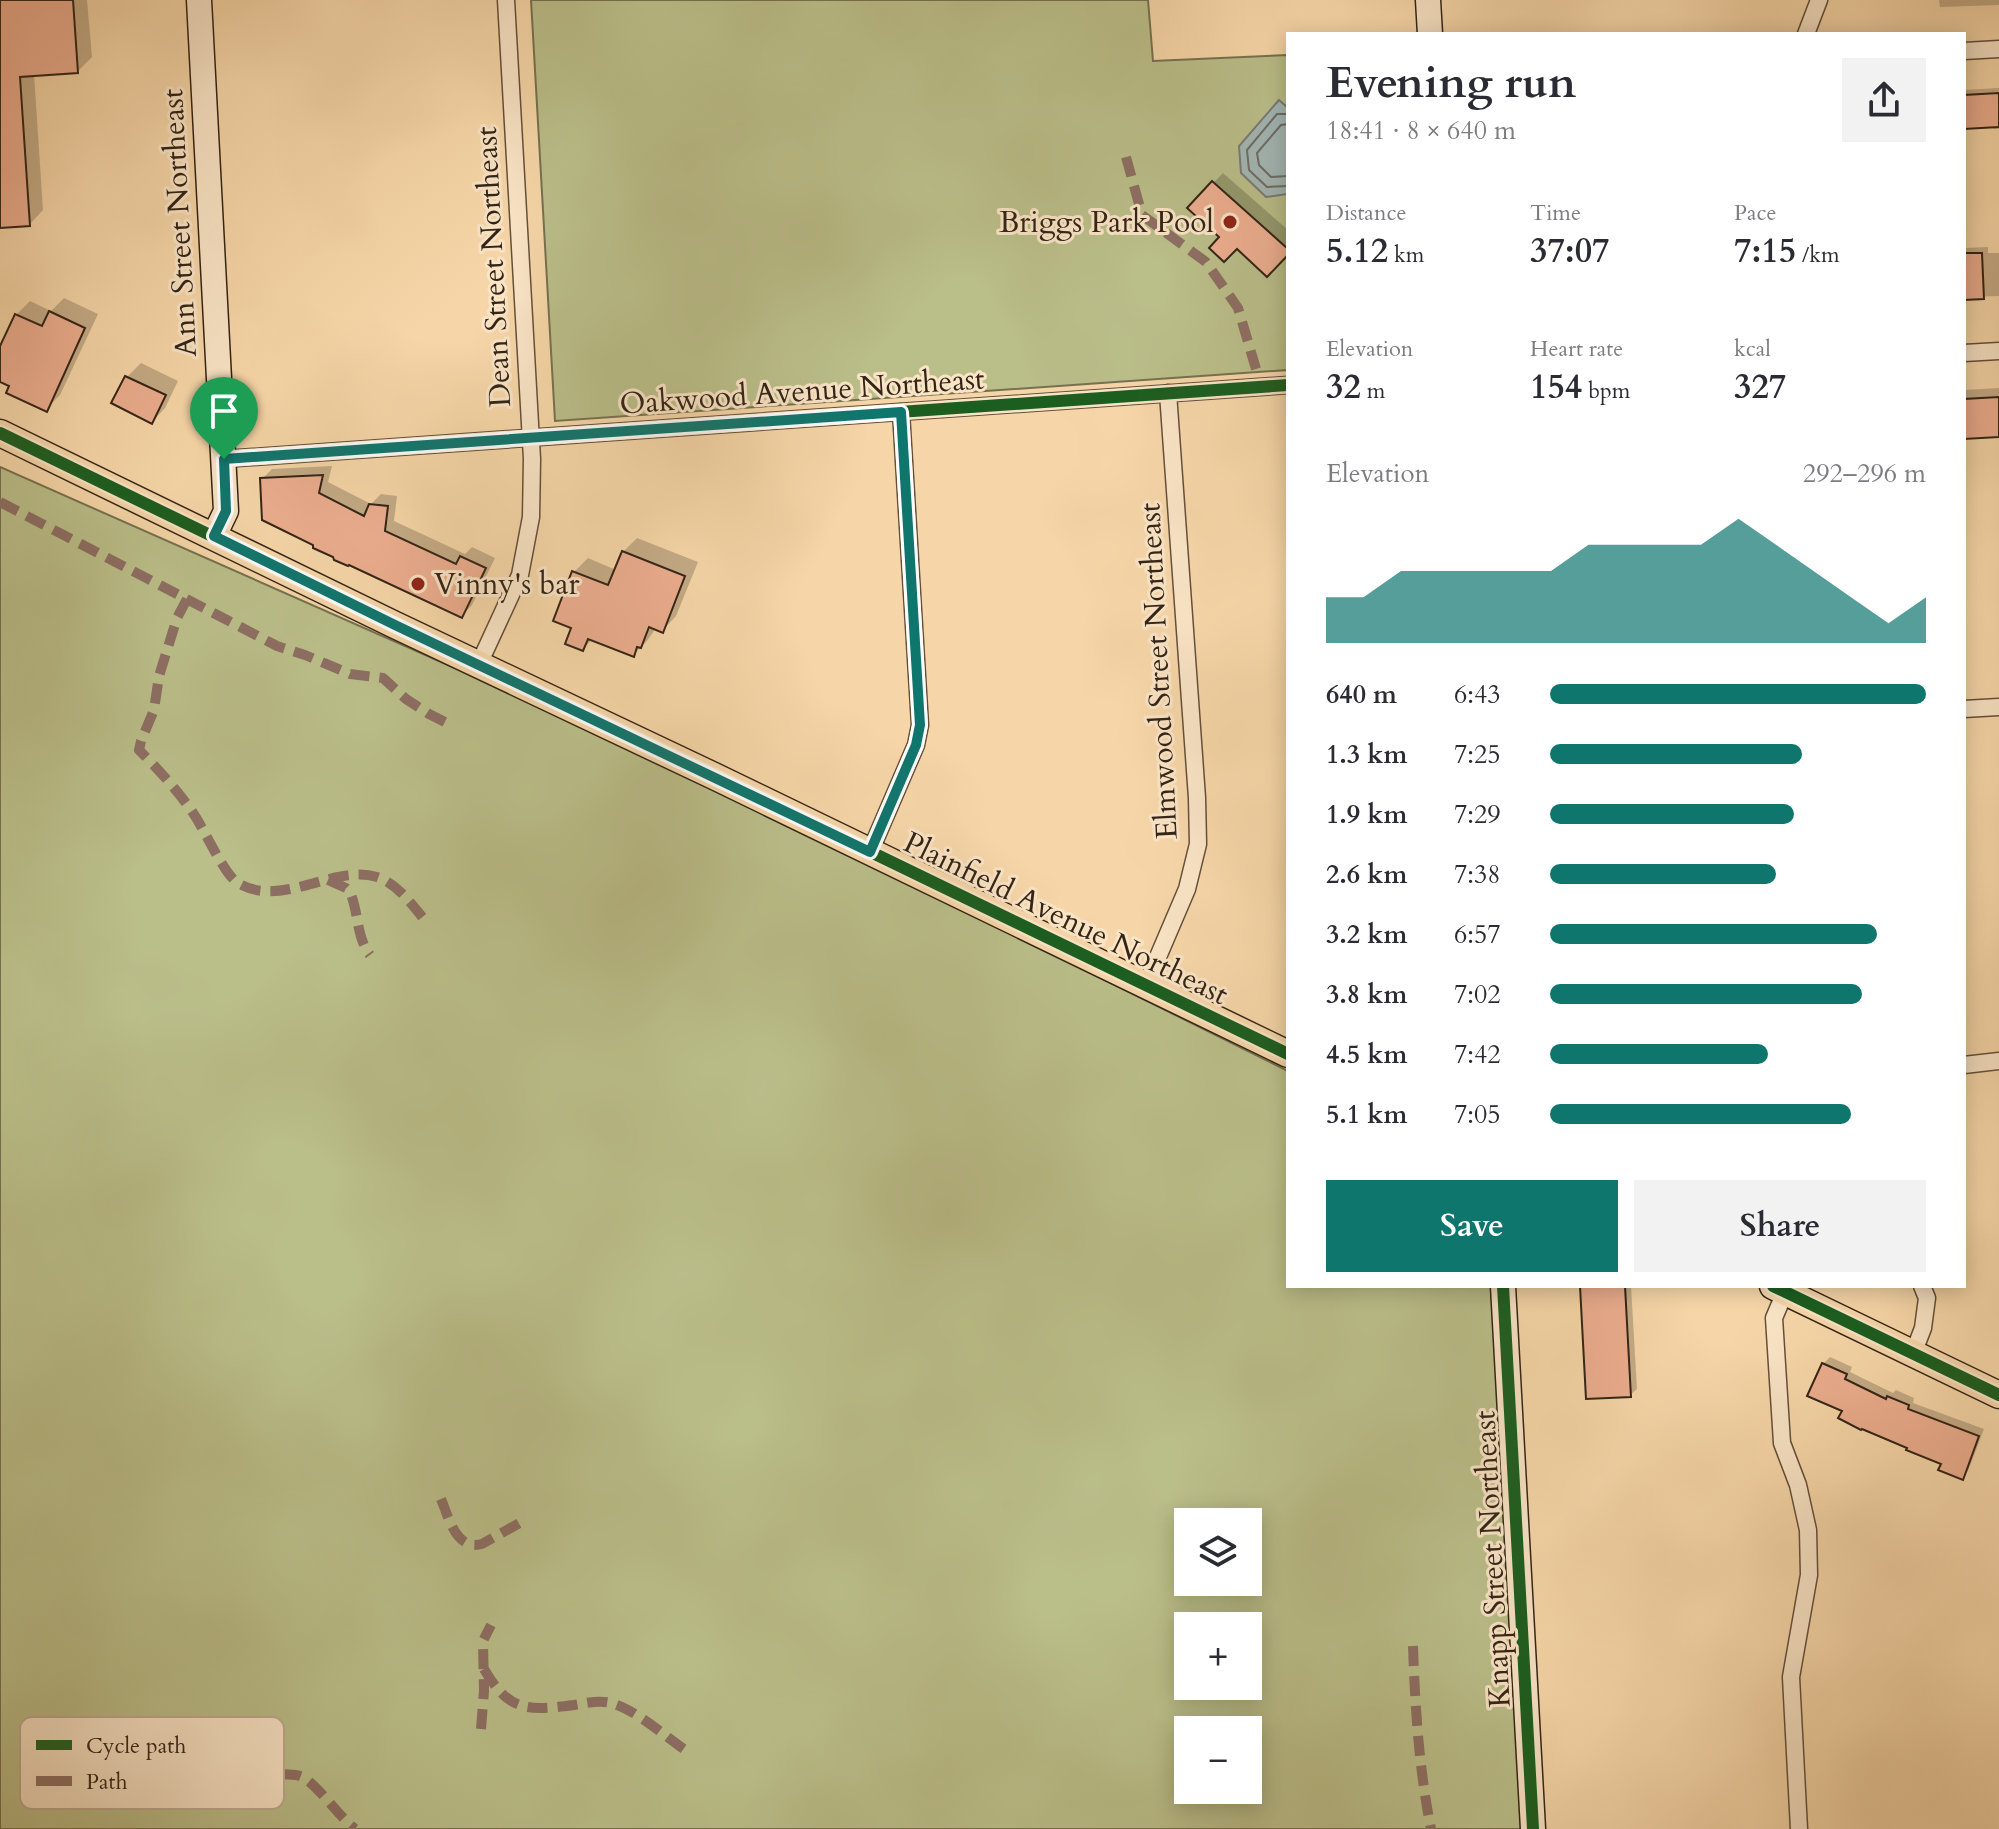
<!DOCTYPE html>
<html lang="en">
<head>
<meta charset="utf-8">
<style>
  :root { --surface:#fff; --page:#f2f2f3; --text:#2b2b33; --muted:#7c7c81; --accent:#0f766e }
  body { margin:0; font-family:Cardo,serif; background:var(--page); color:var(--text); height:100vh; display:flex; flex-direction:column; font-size:30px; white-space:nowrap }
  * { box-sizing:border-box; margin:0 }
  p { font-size:26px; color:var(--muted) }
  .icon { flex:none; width:44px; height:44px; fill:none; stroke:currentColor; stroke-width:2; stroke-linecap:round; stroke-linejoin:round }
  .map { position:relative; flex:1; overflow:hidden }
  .details { position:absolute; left:1286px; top:32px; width:680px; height:1256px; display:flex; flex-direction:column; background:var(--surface); border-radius:0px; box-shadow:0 4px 20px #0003 }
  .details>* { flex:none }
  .buttons { position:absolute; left:1174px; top:1508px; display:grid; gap:16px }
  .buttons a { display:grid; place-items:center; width:88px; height:88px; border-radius:0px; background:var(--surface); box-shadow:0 4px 20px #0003; font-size:40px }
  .pin { position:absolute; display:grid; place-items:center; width:68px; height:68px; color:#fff; margin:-82px -34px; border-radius:50% 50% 50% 0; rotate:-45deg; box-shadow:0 0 8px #0007 }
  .pin .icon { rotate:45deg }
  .round { display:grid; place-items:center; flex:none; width:84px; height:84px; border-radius:0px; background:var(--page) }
  .overview { display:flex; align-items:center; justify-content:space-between; height:136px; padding:0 40px }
  h1 { font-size:44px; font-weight:600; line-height:60px }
  .stats { display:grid; grid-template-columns:repeat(3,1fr); gap:12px; height:136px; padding:8px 40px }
  .stats div { display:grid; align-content:center }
  .stats b { font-size:34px; font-weight:600 }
  .stats small { font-size:22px; font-weight:400 }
  .stats p { font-size:22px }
  .chart { height:224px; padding:16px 40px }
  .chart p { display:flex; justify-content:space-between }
  .chart svg { width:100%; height:144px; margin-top:8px; fill:var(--accent); opacity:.7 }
  .cta { display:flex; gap:16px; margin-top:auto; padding:16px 40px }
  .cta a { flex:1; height:92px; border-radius:0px; background:var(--accent); color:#fff; font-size:32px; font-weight:600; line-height:92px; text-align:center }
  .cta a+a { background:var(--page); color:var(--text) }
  ul { padding:0 40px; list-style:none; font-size:26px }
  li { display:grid; grid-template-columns:128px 96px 1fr; align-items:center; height:60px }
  li i { height:20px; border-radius:10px; background:var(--accent) }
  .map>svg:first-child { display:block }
  .green { fill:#babe89; stroke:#767150; stroke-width:2; fill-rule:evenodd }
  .water { fill:#a3b6b4; stroke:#767c75; stroke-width:2 }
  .shadow { fill:#0003 }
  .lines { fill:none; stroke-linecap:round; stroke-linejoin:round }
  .shore { stroke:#6b6d65; stroke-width:2 }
  .building { fill:#ecae8f; stroke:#332416; stroke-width:2 }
  .street-casing { stroke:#64503a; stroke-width:19 }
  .secondary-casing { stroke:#332416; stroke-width:27 }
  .primary-casing { stroke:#332416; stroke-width:29 }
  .street { stroke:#f9e4c6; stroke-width:16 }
  .secondary { stroke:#f9e4c6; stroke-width:24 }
  .primary { stroke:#f6d6a8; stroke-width:26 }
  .quiet { stroke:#8d6e63; stroke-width:10; stroke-dasharray:20 10; stroke-linecap:butt }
  .cycleway-casing { stroke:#f9e4c6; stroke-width:17 }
  .cycleway { stroke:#1b5e20; stroke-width:12 }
  .route-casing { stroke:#fff; stroke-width:16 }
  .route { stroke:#0f766e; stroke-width:10 }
  .poi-dot { fill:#8f2418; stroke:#f9e4c6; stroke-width:3 }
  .labels { text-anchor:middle; stroke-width:6; stroke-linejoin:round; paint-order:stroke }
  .poi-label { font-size:30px; fill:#332416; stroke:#f9e4c6; text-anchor:end }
  .street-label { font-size:30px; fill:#332416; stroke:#f9e4c6 }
  .key { fill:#f9e4c6; stroke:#beaa91; stroke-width:2 }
  .key-label { font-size:22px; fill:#332416 }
</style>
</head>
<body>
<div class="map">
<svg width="1999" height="1829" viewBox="0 0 1999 1829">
  <rect width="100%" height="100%" fill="#f6d6a8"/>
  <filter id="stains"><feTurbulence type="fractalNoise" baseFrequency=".0025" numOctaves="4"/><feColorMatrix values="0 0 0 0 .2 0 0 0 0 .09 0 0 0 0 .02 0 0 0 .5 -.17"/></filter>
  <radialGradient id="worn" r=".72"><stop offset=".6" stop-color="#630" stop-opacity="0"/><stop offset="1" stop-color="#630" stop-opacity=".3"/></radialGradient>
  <!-- green -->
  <g class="green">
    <polygon points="531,0 1148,0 1153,61 1288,55 1288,370 555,421"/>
    <path d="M0,467l656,290 632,314v215h203l31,543h-1522zM1188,1522h60v60h-60zM1188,1626h60v60h-60zM1188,1730h60v60h-60z"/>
  </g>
  <!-- water -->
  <polygon class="water" points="1279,100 1288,108 1288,194 1266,197 1241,173 1239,146"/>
  <!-- shadow -->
  <g class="shadow">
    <polygon points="0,0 87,0 92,57 78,71 34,74 43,210 30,224 0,226"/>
    <polygon points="1939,0 1999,0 1999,5 1940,7"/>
    <polygon points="1999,88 1999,129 1993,129 1993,125 1964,127 1964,90"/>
    <polygon points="1223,173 1288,230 1288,253 1237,247 1189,208"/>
    <polygon points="1988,247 1988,253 1999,253 1999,296 1964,297 1964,248"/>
    <polygon points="64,298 98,314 60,395 46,409 0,380 0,350 16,315 30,301 51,311"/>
    <polygon points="141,363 178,381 165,408 152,422 114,402 127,377"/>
    <polygon points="1999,388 1999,435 1964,437 1964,390"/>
    <polygon points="332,466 328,482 371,504 381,494 397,496 394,521 465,554 472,547 495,558 472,605 461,616 262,479 272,469"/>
    <polygon points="637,538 698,562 676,616 663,630 656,628 647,641 633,655 593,639 582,649 574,627 574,572 588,558 616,570 623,552"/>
    <polygon points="1582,1286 1631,1286 1637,1389 1630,1395"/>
    <polygon points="1830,1357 1852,1367 1850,1372 1893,1393 1896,1390 1914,1398 1913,1403 1984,1429 1968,1471 1962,1477 1943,1463 1845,1410 1823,1364"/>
  </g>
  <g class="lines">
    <!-- shore -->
    <g class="shore">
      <polyline points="1288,114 1277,114 1247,150 1249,170 1267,187 1288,186"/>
      <polyline points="1288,124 1281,125 1257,153 1259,165 1271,177 1288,176"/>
    </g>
  </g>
  <!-- building -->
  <g class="building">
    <polygon points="0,0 73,0 78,73 20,77 30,226 0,228"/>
    <polygon points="1999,93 1999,127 1964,129 1964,95"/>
    <polygon points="1212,181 1288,249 1288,255 1267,277 1237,249 1224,262 1209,248 1219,237 1187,208"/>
    <polygon points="1964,253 1982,253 1984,299 1964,300"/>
    <polygon points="49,311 85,328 47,412 6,393 9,386 0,382 0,346 15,314 42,326"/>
    <polygon points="125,376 166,395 152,424 111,403"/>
    <polygon points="1999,397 1999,437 1964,439 1964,399"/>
    <polygon points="323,475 319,493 364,516 369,504 388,506 385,531 456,564 460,556 486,568 462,618 349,565 348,566 334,560 333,557 313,548 313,545 262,520 260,478"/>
    <polygon points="622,551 685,576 663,633 649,627 641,648 637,647 634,657 588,639 583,651 565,644 571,628 553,621 572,571 608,585"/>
    <polygon points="1580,1286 1625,1286 1631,1397 1586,1399"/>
    <polygon points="1822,1363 1847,1374 1845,1379 1886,1399 1887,1396 1909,1405 1908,1409 1979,1436 1963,1480 1938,1470 1941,1464 1906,1450 1907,1448 1862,1429 1861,1430 1838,1418 1842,1411 1807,1396"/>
  </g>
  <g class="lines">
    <defs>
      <g id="street">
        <polyline points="1806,34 1819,0"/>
        <polyline points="1964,51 1999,49"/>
        <polyline points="1964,353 1999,351"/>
        <polyline points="224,459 1288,385"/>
        <polyline points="479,664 520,575 531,517 532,459 506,0"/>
        <polyline points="1964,709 1999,707"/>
        <polyline points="870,852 916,745 920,725 901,412"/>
        <polyline points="1146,985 1187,889 1198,844 1197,798 1168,393"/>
        <polyline points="1964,1065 1999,1061"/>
        <polyline points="1785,1292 1774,1318 1782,1443 1798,1485 1808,1530 1809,1575 1791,1677 1799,1829"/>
        <polyline points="1913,1354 1923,1328 1927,1298 1922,1286"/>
      </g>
      <g id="secondary">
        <polyline points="199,0 226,511 214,536"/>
        <polyline points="1428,0 1430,34"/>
        <polyline points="1503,1286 1533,1829"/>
      </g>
      <g id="primary">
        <polyline points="0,433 395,625 716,777 1288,1054"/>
        <polyline points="1773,1286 1999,1395"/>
      </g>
    </defs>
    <!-- street casing -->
    <use href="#street" class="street-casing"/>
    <!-- secondary casing -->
    <use href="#secondary" class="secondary-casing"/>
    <!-- primary casing -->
    <use href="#primary" class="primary-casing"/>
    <!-- street -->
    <use href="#street" class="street"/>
    <!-- secondary -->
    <use href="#secondary" class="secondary"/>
    <!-- primary -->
    <use href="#primary" class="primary"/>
    <!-- quiet -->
    <g class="quiet">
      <polyline points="1126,157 1142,215 1206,262 1238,308 1256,369"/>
      <polyline points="0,502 277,646 305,655 350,674 383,678 406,699 429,714 453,726"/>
      <path d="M187,599l-10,19 -18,58 -5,34 -13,31 -2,9c19,19 42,44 56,66 10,15 30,60 43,67 43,26 96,-19 139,-6 19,6 34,26 46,41"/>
      <path d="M328,880l18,8 4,4c9,21 6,45 20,63"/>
      <path d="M441,1499c8,19 15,52 41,45l41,-23"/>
      <path d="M1413,1646c2,61 6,123 18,183"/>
      <path d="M484,1669c25,43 43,42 90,36 12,-2 25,-5 37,-2 26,7 57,36 80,51"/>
      <polyline points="481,1729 484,1691 483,1641 491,1625"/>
      <path d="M281,1774c6,1 13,0 19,2 15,5 38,40 55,53"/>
    </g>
    <defs>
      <g id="cycleway">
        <polyline points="0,433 395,625 716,777 1288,1054"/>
        <polyline points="224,459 1288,385"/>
        <polyline points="1503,1286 1533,1829"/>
        <polyline points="1773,1286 1999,1395"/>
      </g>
    </defs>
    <!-- cycleway casing -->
    <use href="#cycleway" class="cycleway-casing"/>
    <!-- cycleway -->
    <use href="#cycleway" class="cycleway"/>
  </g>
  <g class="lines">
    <defs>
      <polygon id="route" points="901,412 920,725 916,745 870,852 395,625 214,536 226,511 224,459"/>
    </defs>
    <!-- route casing -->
    <use href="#route" class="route-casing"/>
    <!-- route -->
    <use href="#route" class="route"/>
  </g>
  <!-- markers -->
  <g class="poi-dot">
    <circle cx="1230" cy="222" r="8"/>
    <circle cx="418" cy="584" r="8"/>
  </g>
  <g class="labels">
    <!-- poi labels -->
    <g class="poi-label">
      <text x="1214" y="232">Briggs Park Pool</text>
      <text x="434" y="594" text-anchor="start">Vinny's bar</text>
    </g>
    <!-- street labels -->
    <g class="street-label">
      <text transform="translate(179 223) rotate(-93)" y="10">Ann Street Northeast</text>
      <text transform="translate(493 267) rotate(-93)" y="10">Dean Street Northeast</text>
      <text transform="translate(802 391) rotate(-4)" y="10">Oakwood Avenue Northeast</text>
      <text transform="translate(1158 671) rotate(-93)" y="10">Elmwood Street Northeast</text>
      <text transform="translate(1066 918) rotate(26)" y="10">Plainfield Avenue Northeast</text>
      <text transform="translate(1492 1559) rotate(-93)" y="10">Knapp Street Northeast</text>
    </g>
  </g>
  <!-- legend -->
  <rect x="20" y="1717" width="264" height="92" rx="12" class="key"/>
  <rect x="36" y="1740" width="36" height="10" fill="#1b5e20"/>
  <rect x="36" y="1776" width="36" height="10" fill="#8d6e63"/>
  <g class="key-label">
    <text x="86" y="1753">Cycle path</text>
    <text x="86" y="1789">Path</text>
  </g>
  <rect width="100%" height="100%" filter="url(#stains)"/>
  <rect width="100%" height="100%" fill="url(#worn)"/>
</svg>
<div class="buttons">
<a><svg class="icon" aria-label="layers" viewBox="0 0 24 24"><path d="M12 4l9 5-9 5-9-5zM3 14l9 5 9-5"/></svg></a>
<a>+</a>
<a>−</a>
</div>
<div class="pin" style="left:224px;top:459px;background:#1e9e55"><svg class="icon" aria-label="arrive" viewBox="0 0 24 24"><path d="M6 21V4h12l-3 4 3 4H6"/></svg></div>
<section class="details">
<div class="overview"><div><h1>Evening run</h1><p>18:41 · 8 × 640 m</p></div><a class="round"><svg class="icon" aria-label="share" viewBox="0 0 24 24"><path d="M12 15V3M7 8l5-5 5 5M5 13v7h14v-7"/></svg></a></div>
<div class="stats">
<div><p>Distance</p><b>5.12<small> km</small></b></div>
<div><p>Time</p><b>37:07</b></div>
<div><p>Pace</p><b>7:15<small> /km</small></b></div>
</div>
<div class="stats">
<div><p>Elevation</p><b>32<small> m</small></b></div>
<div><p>Heart rate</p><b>154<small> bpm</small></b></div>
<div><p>kcal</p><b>327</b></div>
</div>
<div class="chart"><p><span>Elevation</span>292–296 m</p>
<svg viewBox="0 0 160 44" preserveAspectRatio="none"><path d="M0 44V30L10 30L20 22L30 22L40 22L50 22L60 22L70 14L80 14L90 14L100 14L110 6L120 14L130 22L140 30L150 38L160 30V44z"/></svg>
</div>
<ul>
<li><b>640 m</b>6:43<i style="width:100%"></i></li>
<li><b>1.3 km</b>7:25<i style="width:67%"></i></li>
<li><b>1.9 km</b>7:29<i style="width:65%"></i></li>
<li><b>2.6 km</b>7:38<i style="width:60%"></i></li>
<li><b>3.2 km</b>6:57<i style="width:87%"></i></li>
<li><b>3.8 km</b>7:02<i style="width:83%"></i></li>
<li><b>4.5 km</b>7:42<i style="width:58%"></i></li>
<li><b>5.1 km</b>7:05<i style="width:80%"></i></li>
</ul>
<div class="cta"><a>Save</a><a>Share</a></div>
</section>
</div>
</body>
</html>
